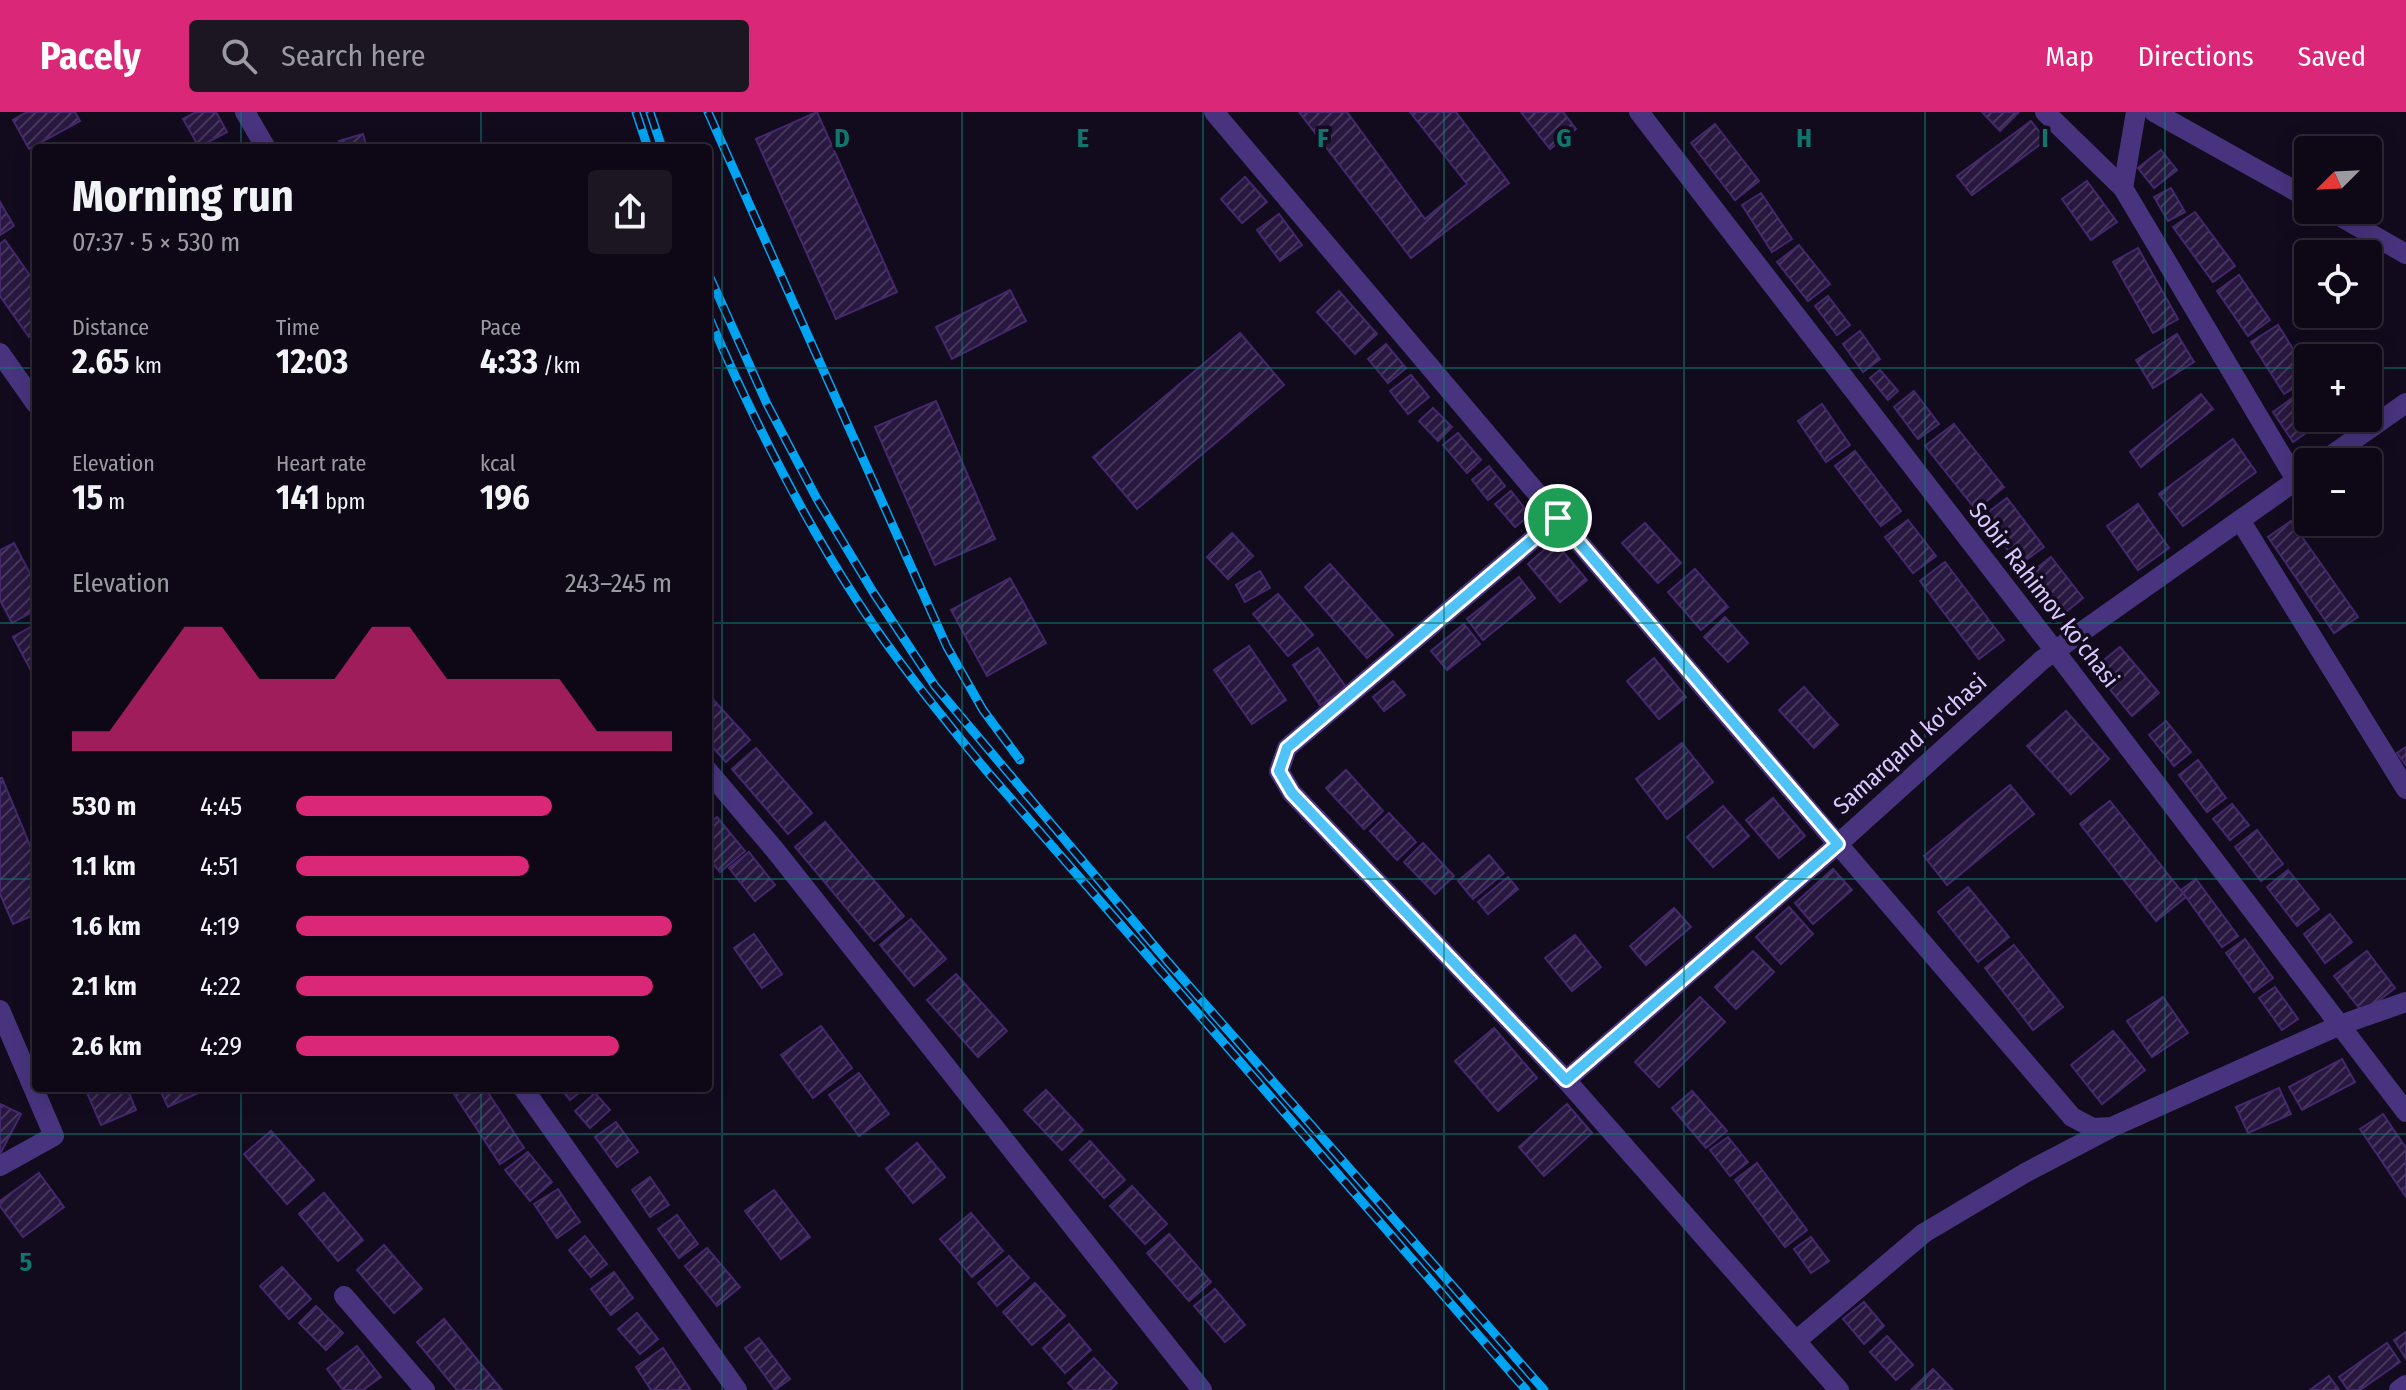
<!DOCTYPE html>
<html lang="en">
<head>
<meta charset="utf-8">
<style>
  :root { --surface:#0e0816; --page:#1c1623; --text:#f1f3f6; --muted:#9b9aa1; --line:#2e2935; --accent:#db2777 }
  body { margin:0; font-family:"Fira Sans Condensed",sans-serif; background:var(--page); color:var(--text); height:100vh; display:flex; flex-direction:column; font-size:30px; white-space:nowrap }
  * { box-sizing:border-box; margin:0 }
  p { font-size:26px; color:var(--muted) }
  .icon { flex:none; width:44px; height:44px; fill:none; stroke:currentColor; stroke-width:2; stroke-linecap:round; stroke-linejoin:round }
  .map { position:relative; flex:1; overflow:hidden }
  .sheet { position:absolute; left:32px; top:32px; width:680px; height:948px; display:flex; flex-direction:column; background:var(--surface); border-radius:8px; box-shadow:0 4px 20px #0003,0 0 0 2px var(--line) }
  .sheet>* { flex:none }
  .needle { width:52px; rotate:246deg }
  .controls { position:absolute; left:2294px; top:24px; display:grid; gap:16px }
  .controls a { display:grid; place-items:center; width:88px; height:88px; border-radius:8px; background:var(--surface); box-shadow:0 4px 20px #0003,0 0 0 2px var(--line); font-size:40px }
  .pin { position:absolute; display:grid; place-items:center; width:68px; height:68px; color:#fff; margin:-34px; border:4px solid #fff; border-radius:50%; box-shadow:0 2px 8px #0007 }
  .round { display:grid; place-items:center; flex:none; width:84px; height:84px; border-radius:8px; background:var(--page) }
  .overview { display:flex; align-items:center; justify-content:space-between; height:136px; padding:0 40px }
  h1 { font-size:44px; font-weight:700; line-height:60px }
  .stats { display:grid; grid-template-columns:repeat(3,1fr); gap:12px; height:136px; padding:8px 40px }
  .stats div { display:grid; align-content:center }
  .stats b { font-size:34px; font-weight:700 }
  .stats small { font-size:22px; font-weight:400 }
  .stats p { font-size:22px }
  .chart { height:224px; padding:16px 40px }
  .chart p { display:flex; justify-content:space-between }
  .chart svg { width:100%; height:144px; margin-top:8px; fill:var(--accent); opacity:.7 }
  ul { padding:0 40px; list-style:none; font-size:26px }
  li { display:grid; grid-template-columns:128px 96px 1fr; align-items:center; height:60px }
  li i { height:20px; border-radius:10px; background:var(--accent) }
  header { display:flex; align-items:center; gap:48px; box-sizing:border-box; height:112px; padding:0 40px; background:var(--accent); color:#fff }
  header strong { font-size:38px }
  nav { display:flex; gap:44px; margin-inline-start:auto; font-size:28px }
  .search { width:560px; height:72px; background:var(--page); display:flex; align-items:center; gap:20px; box-sizing:border-box; padding:0 28px; border-radius:8px; color:var(--muted); font-size:30px }
  .map>svg:first-child { display:block }
  .building { fill:url(#building-hatch); stroke:#44286c; stroke-width:2 }
  .lines { fill:none; stroke-linecap:round; stroke-linejoin:round }
  .minor { stroke:#48347e; stroke-width:20 }
  .rail-casing { stroke:#00a4f3; stroke-width:9 }
  .rail { stroke:#120b1e; stroke-width:6; stroke-dasharray:18; stroke-linecap:butt }
  .route-casing { stroke:#fff; stroke-width:16 }
  .route { stroke:#4fc3f7; stroke-width:10 }
  .grid { fill:none; stroke:#0f766e; stroke-width:2; stroke-opacity:0.55 }
  .labels { text-anchor:middle; stroke-width:7; stroke-linejoin:round; paint-order:stroke }
  .street-label { font-size:24px; fill:#dac8ff; stroke:#120b1e }
  .grid-label { font-size:26px; text-anchor:middle; font-weight:bold; fill:#0f766e; stroke:#120b1e; stroke-width:7; stroke-linejoin:round; paint-order:stroke }
</style>
</head>
<body>
<header>
<strong>Pacely</strong>
<div class="search"><svg class="icon" aria-label="search" viewBox="0 0 24 24"><circle cx="10" cy="10" r="6"/><path d="M15 15l6 6"/></svg>Search here</div>
<nav><a>Map</a><a>Directions</a><a>Saved</a></nav>
</header>
<div class="map">
<svg width="2406" height="1278" viewBox="0 0 2406 1278">
  <defs>
    <pattern id="building-hatch" width="6" height="6" patternUnits="userSpaceOnUse" patternTransform="scale(2)"><rect width="6" height="6" fill="#28173f"/><path d="M-1 1l2-2M0 6l6-6M5 7l2-2" fill="none" stroke="#47375c"/></pattern>
  </defs>
  <rect width="100%" height="100%" fill="#120b1e"/>
  <!-- building -->
  <g class="building">
    <polygon points="27,0 75,0 80,9 29,37 13,8"/>
    <polygon points="196,0 216,0 227,20 199,35 183,7"/>
    <polygon points="817,0 897,180 836,207 756,27"/>
    <polygon points="1299,0 1347,0 1425,107 1467,72 1410,0 1456,0 1509,71 1411,146"/>
    <polygon points="1521,0 1563,0 1576,17 1550,37"/>
    <polygon points="1982,0 2019,0 2000,19"/>
    <polygon points="2031,9 2046,28 1972,83 1957,64"/>
    <polygon points="1715,12 1759,69 1735,88 1691,31"/>
    <polygon points="363,22 367,36 341,36 339,29"/>
    <polygon points="2161,38 2177,58 2154,76 2138,56"/>
    <polygon points="1245,65 1267,90 1242,111 1221,87"/>
    <polygon points="2087,69 2117,110 2091,128 2062,87"/>
    <polygon points="2171,76 2185,100 2168,109 2154,85"/>
    <polygon points="1761,81 1792,127 1772,140 1742,93"/>
    <polygon points="0,90 14,114 0,123"/>
    <polygon points="2195,100 2235,154 2213,170 2173,115"/>
    <polygon points="1279,102 1302,133 1280,149 1257,118"/>
    <polygon points="5,128 36,172 36,220 29,225 0,184 0,132"/>
    <polygon points="1799,133 1830,172 1808,189 1777,150"/>
    <polygon points="2138,136 2178,207 2153,221 2113,150"/>
    <polygon points="2239,163 2270,208 2248,224 2217,179"/>
    <polygon points="1010,178 1026,209 952,247 936,215"/>
    <polygon points="1339,179 1377,222 1355,242 1317,200"/>
    <polygon points="1828,184 1850,213 1837,223 1815,194"/>
    <polygon points="2278,213 2308,261 2308,267 2284,282 2251,230"/>
    <polygon points="1860,219 1880,247 1863,260 1843,232"/>
    <polygon points="1240,221 1284,273 1137,397 1093,345"/>
    <polygon points="2177,222 2194,250 2153,276 2136,248"/>
    <polygon points="1386,232 1406,256 1388,271 1368,247"/>
    <polygon points="2358,232 2382,264 2368,274 2368,246 2339,246"/>
    <polygon points="1880,258 1898,279 1888,288 1870,266"/>
    <polygon points="1411,263 1429,285 1408,302 1390,279"/>
    <polygon points="1914,279 1939,312 1918,327 1894,295"/>
    <polygon points="2302,279 2308,287 2308,306 2321,306 2323,309 2293,330 2273,300"/>
    <polygon points="2201,282 2213,297 2141,355 2130,340"/>
    <polygon points="936,289 995,427 935,453 875,315"/>
    <polygon points="1822,292 1850,333 1826,350 1798,309"/>
    <polygon points="1433,296 1452,315 1438,329 1419,309"/>
    <polygon points="1954,312 2004,375 1976,398 1925,334"/>
    <polygon points="1458,321 1481,348 1467,361 1443,333"/>
    <polygon points="2233,327 2256,360 2183,414 2159,382"/>
    <polygon points="1855,339 1901,399 1881,414 1835,354"/>
    <polygon points="1489,354 1505,374 1488,388 1472,368"/>
    <polygon points="1511,379 1530,403 1515,415 1495,392"/>
    <polygon points="2007,386 2044,435 2019,453 1983,404"/>
    <polygon points="2138,392 2169,436 2138,458 2107,414"/>
    <polygon points="1908,408 1936,444 1913,461 1885,425"/>
    <polygon points="2291,409 2358,505 2334,521 2268,425"/>
    <polygon points="1645,411 1681,451 1658,471 1622,431"/>
    <polygon points="1232,421 1253,444 1228,467 1207,445"/>
    <polygon points="1554,429 1587,468 1560,490 1528,452"/>
    <polygon points="14,431 36,473 36,498 12,511 0,488 0,438"/>
    <polygon points="2051,445 2083,486 2061,504 2028,463"/>
    <polygon points="1945,450 2004,528 1979,547 1920,469"/>
    <polygon points="1330,452 1393,523 1367,546 1305,475"/>
    <polygon points="1695,457 1728,495 1701,518 1668,480"/>
    <polygon points="1260,459 1270,476 1245,490 1236,473"/>
    <polygon points="1519,465 1535,486 1483,528 1467,507"/>
    <polygon points="1010,466 1046,531 987,564 951,498"/>
    <polygon points="1278,482 1313,523 1288,544 1253,502"/>
    <polygon points="1725,505 1748,531 1728,550 1704,525"/>
    <polygon points="36,512 36,568 13,525"/>
    <polygon points="1464,512 1480,532 1447,558 1431,539"/>
    <polygon points="1249,534 1286,588 1252,612 1214,558"/>
    <polygon points="2120,535 2159,581 2132,604 2093,557"/>
    <polygon points="1318,536 1346,575 1320,593 1293,553"/>
    <polygon points="1654,546 1686,585 1659,607 1627,569"/>
    <polygon points="1393,569 1405,583 1384,599 1373,585"/>
    <polygon points="1804,575 1838,613 1814,636 1779,598"/>
    <polygon points="708,582 750,628 726,650 708,630"/>
    <polygon points="2066,599 2109,647 2071,682 2027,634"/>
    <polygon points="2166,609 2191,640 2174,654 2149,623"/>
    <polygon points="1682,631 1713,670 1667,707 1636,667"/>
    <polygon points="2406,635 2406,653 2397,641"/>
    <polygon points="756,636 812,701 788,722 732,657"/>
    <polygon points="2198,648 2226,686 2207,700 2179,663"/>
    <polygon points="1346,658 1383,699 1364,717 1326,676"/>
    <polygon points="0,666 2,666 36,748 36,802 13,812 0,782"/>
    <polygon points="2010,673 2034,702 1947,773 1924,744"/>
    <polygon points="1773,686 1805,724 1779,746 1746,708"/>
    <polygon points="2110,689 2186,785 2156,809 2080,712"/>
    <polygon points="2232,692 2249,713 2230,728 2213,707"/>
    <polygon points="1723,694 1749,724 1713,755 1687,725"/>
    <polygon points="1389,701 1416,730 1397,748 1370,719"/>
    <polygon points="717,705 745,739 720,760 708,746 708,712"/>
    <polygon points="825,710 904,804 874,829 795,735"/>
    <polygon points="2257,718 2283,752 2261,769 2235,735"/>
    <polygon points="1423,731 1454,764 1435,782 1404,750"/>
    <polygon points="749,740 775,773 755,789 729,756"/>
    <polygon points="1489,743 1504,761 1473,787 1458,769"/>
    <polygon points="1833,757 1852,778 1813,812 1795,791"/>
    <polygon points="2288,758 2319,797 2297,814 2267,775"/>
    <polygon points="1508,765 1518,777 1488,802 1478,790"/>
    <polygon points="2196,767 2238,824 2222,835 2181,778"/>
    <polygon points="1968,775 2009,825 1978,850 1938,800"/>
    <polygon points="1789,795 1813,822 1781,852 1756,825"/>
    <polygon points="1674,796 1691,815 1646,853 1630,834"/>
    <polygon points="2330,802 2352,830 2325,851 2304,822"/>
    <polygon points="911,807 946,847 914,874 880,833"/>
    <polygon points="754,822 782,862 762,876 734,836"/>
    <polygon points="1575,823 1601,855 1572,879 1545,846"/>
    <polygon points="2245,827 2273,866 2254,880 2226,841"/>
    <polygon points="2014,833 2063,895 2033,918 1985,856"/>
    <polygon points="1753,839 1774,860 1736,897 1715,875"/>
    <polygon points="2367,839 2395,876 2363,901 2334,864"/>
    <polygon points="956,862 1007,919 978,945 927,888"/>
    <polygon points="2275,875 2298,907 2282,918 2259,886"/>
    <polygon points="1700,885 1725,910 1659,975 1635,950"/>
    <polygon points="2163,885 2188,921 2152,945 2127,909"/>
    <polygon points="821,914 852,956 813,986 781,943"/>
    <polygon points="1494,916 1537,966 1498,999 1455,949"/>
    <polygon points="2113,919 2145,958 2102,992 2071,953"/>
    <polygon points="2342,947 2355,970 2302,998 2289,975"/>
    <polygon points="859,961 889,1002 859,1024 829,983"/>
    <polygon points="85,976 127,976 136,998 101,1013"/>
    <polygon points="159,976 209,976 168,995"/>
    <polygon points="450,976 485,976 524,1036 500,1052"/>
    <polygon points="560,976 585,976 570,988"/>
    <polygon points="2279,976 2291,1002 2248,1021 2236,995"/>
    <polygon points="1046,978 1083,1018 1062,1038 1024,998"/>
    <polygon points="1692,979 1727,1019 1706,1036 1672,996"/>
    <polygon points="595,981 610,998 590,1016 575,999"/>
    <polygon points="0,992 21,1002 0,1042"/>
    <polygon points="1567,992 1592,1021 1544,1064 1519,1035"/>
    <polygon points="2383,1002 2406,1036 2406,1085 2360,1017"/>
    <polygon points="616,1010 638,1040 617,1055 595,1025"/>
    <polygon points="271,1019 314,1068 287,1092 244,1042"/>
    <polygon points="1728,1025 1748,1050 1730,1064 1710,1038"/>
    <polygon points="1090,1029 1125,1068 1104,1086 1070,1048"/>
    <polygon points="917,1031 945,1065 913,1091 886,1057"/>
    <polygon points="528,1040 552,1070 530,1089 505,1058"/>
    <polygon points="1757,1051 1807,1118 1785,1135 1735,1068"/>
    <polygon points="39,1061 64,1095 23,1125 0,1094 0,1089"/>
    <polygon points="650,1065 669,1093 650,1105 632,1078"/>
    <polygon points="1132,1074 1167,1112 1145,1132 1110,1094"/>
    <polygon points="558,1077 580,1110 557,1126 534,1092"/>
    <polygon points="774,1078 810,1125 781,1147 745,1099"/>
    <polygon points="324,1081 363,1128 338,1149 299,1102"/>
    <polygon points="971,1101 1003,1139 972,1165 940,1127"/>
    <polygon points="677,1103 698,1132 679,1146 658,1117"/>
    <polygon points="1169,1122 1211,1170 1189,1189 1147,1141"/>
    <polygon points="585,1124 607,1152 591,1165 569,1138"/>
    <polygon points="1811,1125 1829,1149 1811,1161 1794,1137"/>
    <polygon points="384,1133 422,1177 394,1201 357,1158"/>
    <polygon points="707,1136 740,1175 717,1194 685,1154"/>
    <polygon points="1009,1144 1029,1166 997,1194 978,1171"/>
    <polygon points="282,1155 311,1187 289,1207 260,1174"/>
    <polygon points="614,1160 633,1186 611,1203 591,1177"/>
    <polygon points="1035,1171 1065,1204 1032,1233 1003,1200"/>
    <polygon points="1215,1177 1245,1213 1225,1230 1194,1194"/>
    <polygon points="1864,1190 1884,1214 1864,1232 1843,1207"/>
    <polygon points="316,1194 343,1221 326,1238 299,1211"/>
    <polygon points="637,1201 658,1227 640,1242 618,1217"/>
    <polygon points="444,1207 502,1278 457,1278 417,1230"/>
    <polygon points="1069,1212 1091,1238 1065,1261 1043,1236"/>
    <polygon points="2406,1220 2406,1247 2394,1228"/>
    <polygon points="1887,1224 1913,1253 1896,1268 1870,1240"/>
    <polygon points="759,1226 790,1267 775,1278 745,1236"/>
    <polygon points="2387,1231 2400,1250 2360,1278 2348,1278 2339,1265"/>
    <polygon points="357,1234 381,1265 363,1278 343,1278 327,1257"/>
    <polygon points="663,1236 690,1277 688,1278 651,1278 636,1255"/>
    <polygon points="1094,1246 1117,1271 1110,1278 1075,1278 1068,1271"/>
    <polygon points="1933,1257 1953,1278 1911,1278"/>
    <polygon points="2329,1264 2339,1278 2310,1278"/>
  </g>
  <g class="lines">
    <!-- minor -->
    <g class="minor">
      <polyline points="245,0 266,36"/>
      <polyline points="1214,0 1558,406 2072,1005 2093,1016 2112,1015 2340,913 2406,890"/>
      <polyline points="1639,0 2055,539 2406,1000"/>
      <polyline points="2045,0 2123,76 2296,368"/>
      <polyline points="2154,0 2308,86"/>
      <polyline points="2123,76 2136,0"/>
      <polyline points="2329,98 2406,142"/>
      <polyline points="0,241 36,292"/>
      <polyline points="2322,350 2406,291"/>
      <polyline points="1558,406 1287,636 1279,659 1292,681 1566,968 1839,1278"/>
      <polyline points="2240,408 2406,677"/>
      <polyline points="708,659 775,738 1202,1278"/>
      <polyline points="0,898 54,1024 0,1054"/>
      <polyline points="1566,968 1838,732 2042,548 2308,360"/>
      <polyline points="523,976 737,1278"/>
      <polyline points="344,1184 425,1278"/>
      <polyline points="1796,1229 1924,1121 2025,1061 2109,1017"/>
      <polyline points="2399,1278 2406,1273"/>
    </g>
    <defs>
      <g id="rail">
        <polyline points="636,0 648,36"/>
        <polyline points="650,0 662,36"/>
        <polyline points="708,0 947,535 983,598 1020,648"/>
        <polyline points="708,161 767,292 817,387 873,480 935,574 1168,850 1544,1278"/>
        <path d="M708,203c43,100 92,199 152,290 37,57 82,111 125,164l541,621"/>
      </g>
    </defs>
    <!-- rail casing -->
    <use href="#rail" class="rail-casing"/>
    <!-- rail -->
    <use href="#rail" class="rail"/>
  </g>
  <g class="lines">
    <defs>
      <polygon id="route" points="1558,406 1838,732 1566,968 1292,681 1279,659 1287,636"/>
    </defs>
    <!-- route casing -->
    <use href="#route" class="route-casing"/>
    <!-- route -->
    <use href="#route" class="route"/>
  </g>
  <!-- grid -->
  <path class="grid" d="M241,0v36M481,0v36M722,0v1278M962,0v1278M1203,0v1278M1444,0v1278M1684,0v1278M1925,0v1278M2165,0v1278M0,256h36M708,256h1600M2368,256h38M0,511h36M708,511h1698M0,767h36M708,767h1698M241,976v302M481,976v302M0,1022h2406"/>
  <g class="labels">
    <!-- street labels -->
    <g class="street-label">
      <text transform="translate(2044 483) rotate(52)" y="8">Sobir Rahimov ko'chasi</text>
      <text transform="translate(1910 632) rotate(-42)" y="8">Samarqand ko'chasi</text>
    </g>
  </g>
  <g class="grid-label">
    <text x="842" y="35">D</text>
    <text x="1083" y="35">E</text>
    <text x="1323" y="35">F</text>
    <text x="1564" y="35">G</text>
    <text x="1804" y="35">H</text>
    <text x="2045" y="35">I</text>
    <text x="26" y="1159">5</text>
  </g>
</svg>
<div class="controls">
<a><svg class="needle" viewBox="-14 -14 28 28"><path d="M0-13l5 13h-10z" fill="#e53935"/><path d="M0 13l5-13h-10z" fill="#9b9aa1"/></svg></a>
<a><svg class="icon" aria-label="locate" viewBox="0 0 24 24"><circle cx="12" cy="12" r="6"/><path d="M12 2v4M12 18v4M2 12h4M18 12h4"/></svg></a>
<a>+</a>
<a>−</a>
</div>
<div class="pin" style="left:1558px;top:406px;background:#1e9e55"><svg class="icon" aria-label="arrive" viewBox="0 0 24 24"><path d="M6 21V4h12l-3 4 3 4H6"/></svg></div>
<section class="sheet">
<div class="overview"><div><h1>Morning run</h1><p>07:37 · 5 × 530 m</p></div><a class="round"><svg class="icon" aria-label="share" viewBox="0 0 24 24"><path d="M12 15V3M7 8l5-5 5 5M5 13v7h14v-7"/></svg></a></div>
<div class="stats">
<div><p>Distance</p><b>2.65<small> km</small></b></div>
<div><p>Time</p><b>12:03</b></div>
<div><p>Pace</p><b>4:33<small> /km</small></b></div>
</div>
<div class="stats">
<div><p>Elevation</p><b>15<small> m</small></b></div>
<div><p>Heart rate</p><b>141<small> bpm</small></b></div>
<div><p>kcal</p><b>196</b></div>
</div>
<div class="chart"><p><span>Elevation</span>243–245 m</p>
<svg viewBox="0 0 160 44" preserveAspectRatio="none"><path d="M0 44V38L10 38L20 22L30 6L40 6L50 22L60 22L70 22L80 6L90 6L100 22L110 22L120 22L130 22L140 38L150 38L160 38V44z"/></svg>
</div>
<ul>
<li><b>530 m</b>4:45<i style="width:68%"></i></li>
<li><b>1.1 km</b>4:51<i style="width:62%"></i></li>
<li><b>1.6 km</b>4:19<i style="width:100%"></i></li>
<li><b>2.1 km</b>4:22<i style="width:95%"></i></li>
<li><b>2.6 km</b>4:29<i style="width:86%"></i></li>
</ul>
</section>
</div>
</body>
</html>
